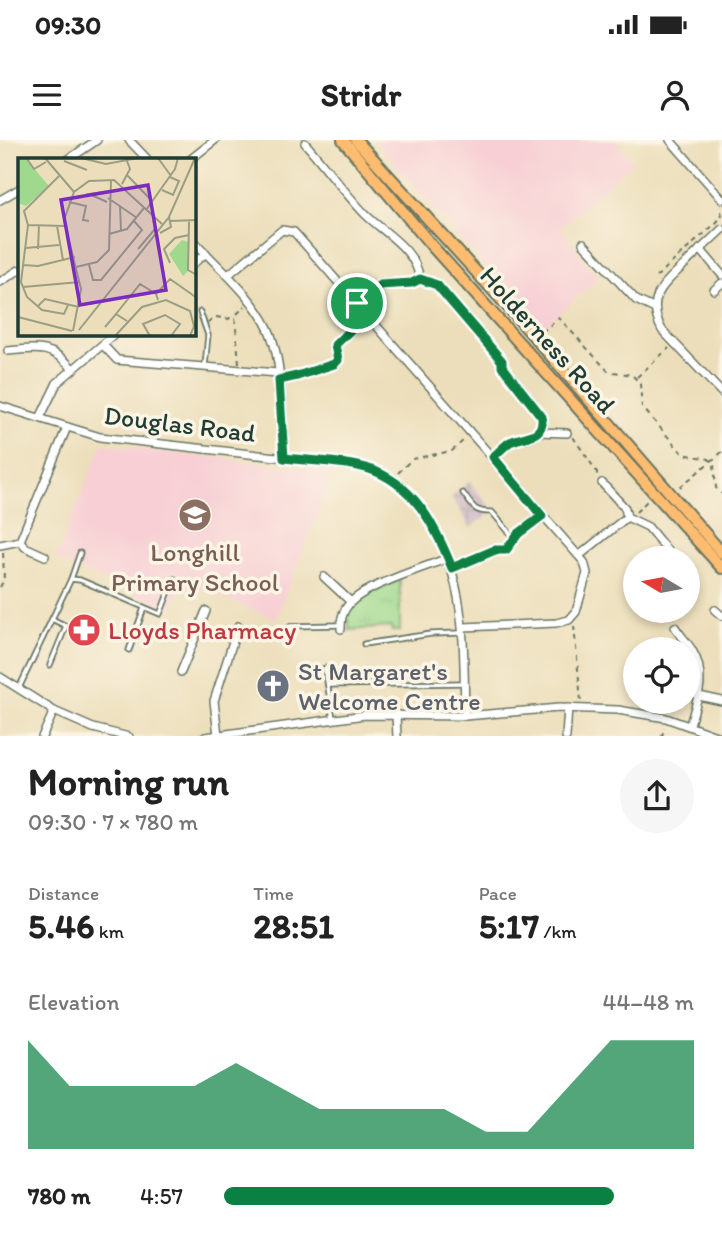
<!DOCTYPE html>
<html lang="en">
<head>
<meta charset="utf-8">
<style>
  :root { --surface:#fff; --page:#f6f6f6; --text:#222; --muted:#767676; --accent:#0b8043 }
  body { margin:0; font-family:Itim,sans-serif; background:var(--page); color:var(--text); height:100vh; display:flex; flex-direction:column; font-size:26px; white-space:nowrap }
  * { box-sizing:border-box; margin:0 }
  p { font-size:23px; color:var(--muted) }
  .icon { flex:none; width:38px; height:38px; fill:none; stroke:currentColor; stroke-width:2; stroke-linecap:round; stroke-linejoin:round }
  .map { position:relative; height:596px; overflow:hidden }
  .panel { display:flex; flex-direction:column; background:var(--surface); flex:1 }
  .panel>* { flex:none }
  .needle { width:46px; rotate:280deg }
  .buttons { position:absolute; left:623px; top:406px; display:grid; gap:14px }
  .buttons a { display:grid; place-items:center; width:77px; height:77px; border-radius:50%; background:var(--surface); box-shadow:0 4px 10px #0003; font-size:35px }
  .pin { position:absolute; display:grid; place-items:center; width:60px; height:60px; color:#fff; margin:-30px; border:4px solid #fff; border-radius:50%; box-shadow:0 2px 7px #0007 }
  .round { display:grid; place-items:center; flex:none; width:74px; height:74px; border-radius:37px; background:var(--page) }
  .summary { display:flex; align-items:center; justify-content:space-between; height:119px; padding:0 28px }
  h1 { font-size:38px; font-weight:800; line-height:52px }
  .figures { display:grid; grid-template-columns:repeat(3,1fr); gap:10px; height:119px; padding:7px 28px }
  .figures div { display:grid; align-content:center }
  .figures b { font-size:35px; font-weight:800 }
  .figures small { font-size:19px; font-weight:400 }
  .figures p { font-size:19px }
  .chart { height:196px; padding:14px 28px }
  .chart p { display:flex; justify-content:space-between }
  .chart svg { width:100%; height:126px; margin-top:7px; fill:var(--accent); opacity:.7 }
  ul { padding:0 28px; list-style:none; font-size:23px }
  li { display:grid; grid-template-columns:112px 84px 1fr; align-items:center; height:52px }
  li i { height:18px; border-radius:9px; background:var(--accent) }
  .status { display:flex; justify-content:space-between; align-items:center; height:49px; padding:0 35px; background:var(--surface); direction:ltr }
  .status svg { height:19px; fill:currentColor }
  header { display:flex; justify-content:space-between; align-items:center; height:91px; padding:0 28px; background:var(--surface); font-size:32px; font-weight:800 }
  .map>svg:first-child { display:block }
  .built { fill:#f7cfd4 }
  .industrial { fill:url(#industrial-grid) }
  .grass { fill:url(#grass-tufts); stroke:#5f8b60; stroke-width:2 }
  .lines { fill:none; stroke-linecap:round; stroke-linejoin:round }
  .service-casing { stroke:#677563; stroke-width:7 }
  .minor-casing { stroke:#677563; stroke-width:10 }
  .trunk-casing { stroke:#677563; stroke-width:14 }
  .path { stroke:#677563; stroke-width:2; stroke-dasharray:5 5; stroke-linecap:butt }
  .service { stroke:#fff; stroke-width:3.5 }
  .minor { stroke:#fff; stroke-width:7 }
  .trunk { stroke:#fdbc6f; stroke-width:10 }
  .route-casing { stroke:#fff; stroke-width:14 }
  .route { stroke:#0b8043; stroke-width:9 }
  .labels { text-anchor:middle; stroke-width:7; stroke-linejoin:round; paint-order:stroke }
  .street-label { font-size:26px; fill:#1f3d34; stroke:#fcf5e5 }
  .education-label { font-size:26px; fill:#785e54; stroke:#fcf5e5 }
  .health-label { font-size:26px; fill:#be3a42; stroke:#fcf5e5; text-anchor:start }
  .worship-label { font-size:26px; fill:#5b616d; stroke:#fcf5e5; text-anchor:start }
  .inset-road { fill:none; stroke:#9a9e84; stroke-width:2 }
  .view { fill:#7b2cbf; fill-opacity:0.15; stroke:#7b2cbf; stroke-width:3.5 }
  .inset-edge { fill:none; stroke:#1f3d34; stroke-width:3.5 }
</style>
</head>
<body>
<div class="status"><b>09:30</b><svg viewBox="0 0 49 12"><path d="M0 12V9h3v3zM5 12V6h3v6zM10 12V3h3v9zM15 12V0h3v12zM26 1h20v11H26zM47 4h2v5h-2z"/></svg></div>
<header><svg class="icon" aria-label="menu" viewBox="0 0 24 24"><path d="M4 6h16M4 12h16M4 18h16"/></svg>Stridr<svg class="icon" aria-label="person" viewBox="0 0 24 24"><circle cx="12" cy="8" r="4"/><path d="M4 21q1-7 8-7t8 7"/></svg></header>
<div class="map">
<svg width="722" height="597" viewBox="0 0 722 597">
  <defs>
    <pattern id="industrial-grid" width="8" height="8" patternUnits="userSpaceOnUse" patternTransform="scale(1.75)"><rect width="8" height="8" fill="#d2bdc8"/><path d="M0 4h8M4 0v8" fill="none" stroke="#b4a3ac"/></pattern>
    <pattern id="grass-tufts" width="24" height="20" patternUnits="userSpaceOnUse" patternTransform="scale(1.75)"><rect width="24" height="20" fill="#9fd98d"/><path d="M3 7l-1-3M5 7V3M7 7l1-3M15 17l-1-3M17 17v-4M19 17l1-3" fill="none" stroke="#88bb7a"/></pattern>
  </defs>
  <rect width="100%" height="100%" fill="#fcf5e5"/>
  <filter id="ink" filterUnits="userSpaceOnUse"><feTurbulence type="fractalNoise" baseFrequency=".0143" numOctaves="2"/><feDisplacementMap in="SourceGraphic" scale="14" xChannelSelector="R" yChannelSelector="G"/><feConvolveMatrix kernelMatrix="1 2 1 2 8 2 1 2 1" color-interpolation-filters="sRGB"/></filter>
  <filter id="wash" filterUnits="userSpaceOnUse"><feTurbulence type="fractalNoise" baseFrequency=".00686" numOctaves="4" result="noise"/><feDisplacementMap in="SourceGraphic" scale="28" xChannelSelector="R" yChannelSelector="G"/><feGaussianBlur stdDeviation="1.57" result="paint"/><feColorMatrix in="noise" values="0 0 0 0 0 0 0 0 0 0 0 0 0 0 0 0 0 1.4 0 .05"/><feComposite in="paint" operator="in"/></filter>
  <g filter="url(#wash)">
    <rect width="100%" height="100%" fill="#ecdeba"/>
    <!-- built -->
    <g class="built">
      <polygon points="374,0 615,0 633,22 560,88 598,138 541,190"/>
      <polygon points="102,304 334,332 276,479 184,442 171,470 55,419"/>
    </g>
    <!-- industrial -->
    <polygon class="industrial" points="469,342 494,371 470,387 452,357"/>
    <!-- grass -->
    <path class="grass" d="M400,440v51h-8l-1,-4 -42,3v-9l-4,-5c13,-21 32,-28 55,-36z"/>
  </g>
  <g filter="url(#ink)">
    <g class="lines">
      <defs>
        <g id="service">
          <polyline points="200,172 208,195 205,226"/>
          <path d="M463,353c11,15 11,19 29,19l22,26"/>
          <polyline points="71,439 80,413"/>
          <polyline points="290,486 339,485"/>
          <polyline points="364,504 431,494 461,493"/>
          <polyline points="129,510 144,468"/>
          <polyline points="50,525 66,486 52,479"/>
          <polyline points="325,528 333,579"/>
          <polyline points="328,545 464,543"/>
          <polyline points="19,548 71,439 80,440 160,474 174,439"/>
        </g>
        <g id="minor">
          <polyline points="129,0 147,19"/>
          <polyline points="670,0 722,59"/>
          <path d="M305,3c20,23 39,49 60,71 20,20 50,34 55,65"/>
          <polyline points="69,19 97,0"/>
          <polyline points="191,19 215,0"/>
          <polyline points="0,60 19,49"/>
          <path d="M722,89c-12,12 -25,23 -37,35 -22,21 -40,34 -23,66l60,63"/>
          <path d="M194,101c25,27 58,54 74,87 16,34 14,93 16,130"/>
          <polyline points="583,103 636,160 655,169"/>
          <polyline points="700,109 722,135"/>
          <polyline points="194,123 206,113"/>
          <polyline points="228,135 282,90 294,92 584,422 587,433 576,472 569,480 556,483 463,487"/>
          <polyline points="0,142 19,130"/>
          <polyline points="714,150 722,143"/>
          <polyline points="357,163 380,145 412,143 420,139 437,145 455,166"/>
          <polyline points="103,205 117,220 278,233"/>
          <path d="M8,211c30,-3 44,-6 65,18"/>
          <path d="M0,266l100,31 264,30c10,4 21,7 30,13 13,9 20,20 29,32 45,63 40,131 42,204"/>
          <polyline points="40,278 57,243 115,194"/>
          <polyline points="538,292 567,293"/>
          <polyline points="493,317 511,302 530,297 538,292 543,284 542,277 532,262 502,225"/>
          <polyline points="602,343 625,368 627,377"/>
          <polyline points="20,401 25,407 45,416"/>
          <polyline points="0,405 20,401 67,287"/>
          <polyline points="507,408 518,394 542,376"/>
          <polyline points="580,415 627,377 648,387 671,415"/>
          <polyline points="324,437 351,462"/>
          <polyline points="715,470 722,476"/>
          <path d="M675,487c5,8 12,15 17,23 15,25 6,48 -2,74"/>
          <path d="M341,489c0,-10 1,-17 8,-25 17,-19 74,-36 99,-46"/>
          <polyline points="199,490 233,498"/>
          <polyline points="181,532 206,471"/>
          <polyline points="0,537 54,571 93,588 129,597"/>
          <polyline points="699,556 722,561"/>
          <polyline points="396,574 397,597"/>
          <polyline points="218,595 214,561 238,486"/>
          <polyline points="42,597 54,571"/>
          <polyline points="205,597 365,575 465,576 559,568 618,570 666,578 719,597"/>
          <polyline points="566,597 568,568"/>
        </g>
        <g id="trunk">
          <polyline points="343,0 432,106 722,428"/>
          <polyline points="356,0 510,169 722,413"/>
        </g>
      </defs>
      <!-- service casing -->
      <use href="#service" class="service-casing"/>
      <!-- minor casing -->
      <use href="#minor" class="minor-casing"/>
      <!-- trunk casing -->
      <use href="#trunk" class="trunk-casing"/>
      <!-- path -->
      <g class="path">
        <polyline points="656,137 716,83 722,76 720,66"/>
        <polyline points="461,172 500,218"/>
        <polyline points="208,183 216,177 228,179 234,176"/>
        <polyline points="542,192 559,178 608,231 632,235 636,239 640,244 642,267 683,314 709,319 714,325 716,348 722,354"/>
        <polyline points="239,223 235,176 245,166"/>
        <polyline points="637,237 669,208"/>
        <polyline points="287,239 334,224 338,220 335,205 361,181"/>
        <polyline points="573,297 597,332 597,336"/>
        <polyline points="398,333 412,319 452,311 465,299"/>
        <polyline points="680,347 722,312"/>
        <polyline points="636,372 649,359"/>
        <polyline points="459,425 499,409"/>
        <polyline points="0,447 4,440 3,411"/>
        <polyline points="574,486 581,561"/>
        <polyline points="662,597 664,587"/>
      </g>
      <!-- service -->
      <use href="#service" class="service"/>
      <!-- minor -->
      <use href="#minor" class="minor"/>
      <!-- trunk -->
      <use href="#trunk" class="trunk"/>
    </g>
  </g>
  <g class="lines" filter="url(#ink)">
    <defs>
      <path id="route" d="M420,139l17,6 65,76v5l40,51c2,22 -18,18 -32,25 -6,4 -12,11 -17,15l49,59 -24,18 -12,16h-11l-43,18c-17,-43 -39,-86 -86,-100 -24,-7 -57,-7 -82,-10l-5,-78 18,-4 37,-12 4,-4 -3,-15 32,-31 -10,-11 23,-18 32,-2z"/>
    </defs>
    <!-- route casing -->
    <use href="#route" class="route-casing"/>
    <!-- route -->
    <use href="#route" class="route"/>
  </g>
  <!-- icons -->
  <defs>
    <symbol id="school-disc" viewBox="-11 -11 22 22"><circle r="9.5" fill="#8d6e63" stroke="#fcf5e5"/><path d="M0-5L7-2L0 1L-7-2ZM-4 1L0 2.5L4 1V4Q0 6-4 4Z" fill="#fff"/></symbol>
    <symbol id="pharmacy-disc" viewBox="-11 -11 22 22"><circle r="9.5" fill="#e0444e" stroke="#fcf5e5"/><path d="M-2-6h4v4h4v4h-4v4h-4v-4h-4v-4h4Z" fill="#fff"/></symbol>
    <symbol id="church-disc" viewBox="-11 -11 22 22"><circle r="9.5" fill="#6b7280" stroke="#fcf5e5"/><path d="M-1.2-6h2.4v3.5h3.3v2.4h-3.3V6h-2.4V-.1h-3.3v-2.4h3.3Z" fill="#fff"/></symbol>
  </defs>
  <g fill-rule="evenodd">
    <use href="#school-disc" x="176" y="356" width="38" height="38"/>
    <use href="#pharmacy-disc" x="65" y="471" width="38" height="38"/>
    <use href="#church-disc" x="254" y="527" width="38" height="38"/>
  </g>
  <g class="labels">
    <!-- street labels -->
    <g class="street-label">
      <text transform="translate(548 200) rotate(48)" y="9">Holderness Road</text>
      <text transform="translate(180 284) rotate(7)" y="9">Douglas Road</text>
    </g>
    <!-- education labels -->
    <g class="education-label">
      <text x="195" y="421">Longhill<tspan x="195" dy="30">Primary School</tspan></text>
    </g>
    <!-- health labels -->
    <g class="health-label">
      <text x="108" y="499">Lloyds Pharmacy</text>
    </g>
    <!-- worship labels -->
    <g class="worship-label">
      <text x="298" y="540">St Margaret's<tspan x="298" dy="30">Welcome Centre</tspan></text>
    </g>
  </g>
  <!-- overview -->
  <g transform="translate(18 18)">
    <rect width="178" height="178" fill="#ecdeba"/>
    <path d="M0,0h7l24,28 -23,20 -8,-3zM164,82l6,2v29l-5,5 -14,-22z" fill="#9fd98d"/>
    <path class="inset-road" d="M27,0l29,34M63,0l25,6 32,-6M140,0l13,18M9,1l7,10 12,-7M46,3l23,9M109,17l25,26M41,18l-35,35 4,14 -7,57 6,15 15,13 22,4 4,-9M104,26l8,-15 -3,-8M144,32l11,5 6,-14 -9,-4M90,40l29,20M51,44l17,4 -3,14 6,1M89,44l-18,-8 20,-3M102,48l1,25M128,52l29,-41 3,-11M152,63l27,-1M171,63l-1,49 9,5M10,67l37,1M39,68l6,34M142,75l11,-6 -2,-10M91,76l18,-5 17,-21M8,90l33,-3M20,91l1,-24M120,91l17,-20M152,105l-6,-14 11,-11 14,-3M5,107l15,1 37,-9M71,107l4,15h8l41,-50 -8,-9M58,109l21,-5 12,-12 2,-70M5,129l57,-5M138,136l14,-15 27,19M19,149l8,-8 34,8M98,156l24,-30 16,10 2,6M0,159l54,14M87,169l11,-13 11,7M61,172l90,-113 26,-59M55,173l8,-42 -17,-69 10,-28 15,-11 25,-1 48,44M97,178l27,-29 24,-7 24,11 4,15 -4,10M132,178l-7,-12 22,-9 15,9 -9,12"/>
    <path class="view" d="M130,27l18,105 -86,15 -19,-105z"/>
    <rect width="178" height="178" class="inset-edge"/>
  </g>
</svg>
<div class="buttons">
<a><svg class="needle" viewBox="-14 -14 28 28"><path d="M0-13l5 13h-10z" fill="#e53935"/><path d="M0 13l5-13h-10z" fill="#767676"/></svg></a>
<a><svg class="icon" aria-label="locate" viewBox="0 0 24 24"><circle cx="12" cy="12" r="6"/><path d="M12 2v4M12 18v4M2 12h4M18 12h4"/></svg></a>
</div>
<div class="pin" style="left:357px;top:163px;background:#1e9e55"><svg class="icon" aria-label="arrive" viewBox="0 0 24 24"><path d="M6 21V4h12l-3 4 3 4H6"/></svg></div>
</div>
<section class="panel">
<div class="summary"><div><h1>Morning run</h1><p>09:30 · 7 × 780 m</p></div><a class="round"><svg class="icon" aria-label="share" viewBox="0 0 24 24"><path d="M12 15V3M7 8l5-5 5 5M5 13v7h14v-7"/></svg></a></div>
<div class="figures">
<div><p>Distance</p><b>5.46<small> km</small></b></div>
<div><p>Time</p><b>28:51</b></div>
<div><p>Pace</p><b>5:17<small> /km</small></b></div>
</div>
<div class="chart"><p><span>Elevation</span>44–48 m</p>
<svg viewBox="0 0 160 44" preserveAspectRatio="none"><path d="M0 44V6L10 22L20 22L30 22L40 22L50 14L60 22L70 30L80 30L90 30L100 30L110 38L120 38L130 22L140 6L150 6L160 6V44z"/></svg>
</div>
<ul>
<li><b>780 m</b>4:57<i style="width:83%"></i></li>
</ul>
</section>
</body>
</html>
